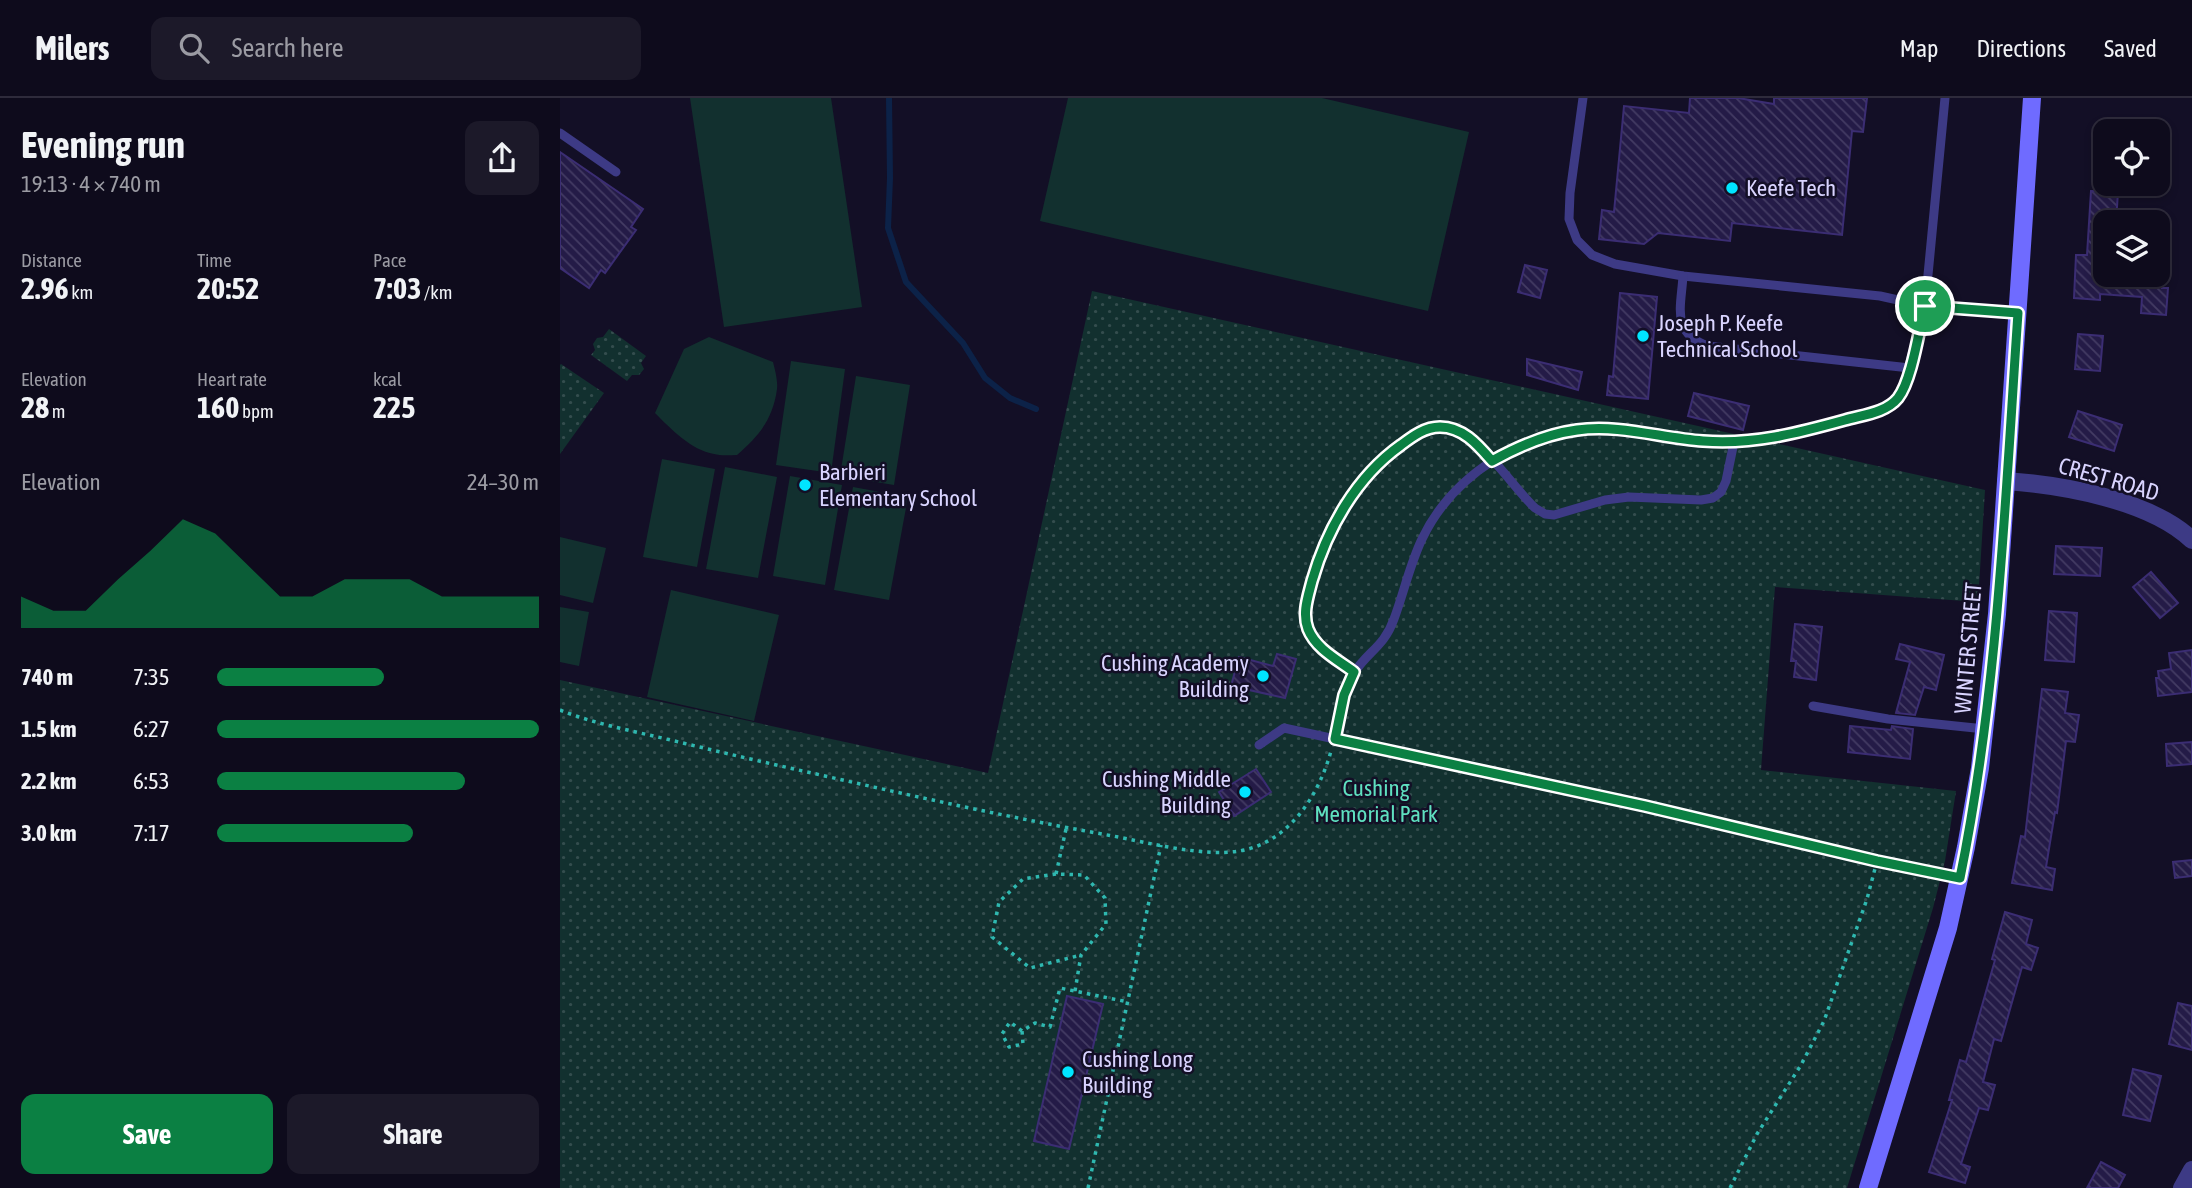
<!DOCTYPE html>
<html lang="en">
<head>
<meta charset="utf-8">
<style>
  :root { --surface:#0e0b1c; --page:#1c1929; --text:#f1f3f6; --muted:#9b9ba3; --line:#2e2b3b; --accent:#0b8043 }
  body { margin:0; font-family:"Asap Condensed",sans-serif; background:var(--page); color:var(--text); height:100vh; display:flex; flex-direction:column; font-size:26px; white-space:nowrap }
  * { box-sizing:border-box; margin:0 }
  p { font-size:23px; color:var(--muted) }
  .icon { flex:none; width:38px; height:38px; fill:none; stroke:currentColor; stroke-width:2; stroke-linecap:round; stroke-linejoin:round }
  .map { position:relative; flex:1; overflow:hidden }
  .sheet { display:flex; flex-direction:column; background:var(--surface); width:560px }
  .sheet>* { flex:none }
  .fabs { position:absolute; left:1533px; top:21px; display:grid; gap:14px }
  .fabs a { display:grid; place-items:center; width:77px; height:77px; border-radius:14px; background:var(--surface); box-shadow:0 4px 10px #0003,0 0 0 2px var(--line); font-size:35px }
  .pin { position:absolute; display:grid; place-items:center; width:60px; height:60px; color:#fff; margin:-30px; border:4px solid #fff; border-radius:50%; box-shadow:0 2px 7px #0007 }
  .round { display:grid; place-items:center; flex:none; width:74px; height:74px; border-radius:14px; background:var(--page) }
  .headline { display:flex; align-items:center; justify-content:space-between; height:119px; padding:0 21px }
  h1 { font-size:38px; font-weight:700; line-height:52px }
  .figures { display:grid; grid-template-columns:repeat(3,1fr); gap:10px; height:119px; padding:7px 21px }
  .figures div { display:grid; align-content:center }
  .figures b { font-size:30px; font-weight:700 }
  .figures small { font-size:19px; font-weight:400 }
  .figures p { font-size:19px }
  .chart { height:196px; padding:14px 21px }
  .chart p { display:flex; justify-content:space-between }
  .chart svg { width:100%; height:126px; margin-top:7px; fill:var(--accent); opacity:.7 }
  .button { display:flex; gap:14px; margin-top:auto; padding:14px 21px }
  .button a { flex:1; height:80px; border-radius:14px; background:var(--accent); color:#fff; font-size:28px; font-weight:700; line-height:80px; text-align:center }
  .button a+a { background:var(--page); color:var(--text) }
  ul { padding:0 21px; list-style:none; font-size:23px }
  li { display:grid; grid-template-columns:112px 84px 1fr; align-items:center; height:52px }
  li i { height:18px; border-radius:9px; background:var(--accent) }
  header { display:flex; align-items:center; gap:42px; box-sizing:border-box; height:98px; padding:0 35px; background:var(--surface); border-bottom:2px solid var(--line) }
  header strong { font-size:33px }
  nav { display:flex; gap:38px; margin-inline-start:auto; font-size:24px }
  .search { width:490px; height:63px; background:var(--page); display:flex; align-items:center; gap:18px; box-sizing:border-box; padding:0 24px; border-radius:14px; color:var(--muted); font-size:26px }
  main { display:flex; flex:1; min-height:0 }
  .map>svg:first-child { display:block }
  .grass { fill:#12302f }
  .park { fill:url(#park-dots) }
  .lines { fill:none; stroke-linecap:round; stroke-linejoin:round }
  .stream { stroke:#0c2248; stroke-width:6 }
  .building { fill:url(#building-back-hatch); stroke:#3b2d73; stroke-width:2 }
  .path { stroke:#2fb8b0; stroke-width:3.5; stroke-dasharray:3.5 5; stroke-linecap:butt }
  .lane { stroke:#3d3a85; stroke-width:9 }
  .street { stroke:#3d3a85; stroke-width:18 }
  .secondary { stroke:#6f6bff; stroke-width:18 }
  .route-casing { stroke:#fff; stroke-width:14 }
  .route { stroke:#0b8043; stroke-width:9 }
  .poi-dot { fill:#00e5ff; stroke:#130f26; stroke-width:2.5 }
  .labels { text-anchor:middle; stroke-width:5; stroke-linejoin:round; paint-order:stroke }
  .poi-label { font-size:23px; fill:#d9d4ff; stroke:#130f26; text-anchor:start }
  .street-label { font-size:23px; fill:#d9d4ff; stroke:#130f26 }
  .park-label { font-size:23px; fill:#5fe0c0; stroke:#130f26 }
</style>
</head>
<body>
<header>
<strong>Milers</strong>
<div class="search"><svg class="icon" aria-label="search" viewBox="0 0 24 24"><circle cx="10" cy="10" r="6"/><path d="M15 15l6 6"/></svg>Search here</div>
<nav><a>Map</a><a>Directions</a><a>Saved</a></nav>
</header>
<main>
<section class="sheet">
<div class="headline"><div><h1>Evening run</h1><p>19:13 · 4 × 740 m</p></div><a class="round"><svg class="icon" aria-label="share" viewBox="0 0 24 24"><path d="M12 15V3M7 8l5-5 5 5M5 13v7h14v-7"/></svg></a></div>
<div class="figures">
<div><p>Distance</p><b>2.96<small> km</small></b></div>
<div><p>Time</p><b>20:52</b></div>
<div><p>Pace</p><b>7:03<small> /km</small></b></div>
</div>
<div class="figures">
<div><p>Elevation</p><b>28<small> m</small></b></div>
<div><p>Heart rate</p><b>160<small> bpm</small></b></div>
<div><p>kcal</p><b>225</b></div>
</div>
<div class="chart"><p><span>Elevation</span>24–30 m</p>
<svg viewBox="0 0 160 44" preserveAspectRatio="none"><path d="M0 44V33L10 38L20 38L30 27L40 17L50 6L60 11L70 22L80 33L90 33L100 27L110 27L120 27L130 33L140 33L150 33L160 33V44z"/></svg>
</div>
<ul>
<li><b>740 m</b>7:35<i style="width:52%"></i></li>
<li><b>1.5 km</b>6:27<i style="width:100%"></i></li>
<li><b>2.2 km</b>6:53<i style="width:77%"></i></li>
<li><b>3.0 km</b>7:17<i style="width:61%"></i></li>
</ul>
<div class="button"><a>Save</a><a>Share</a></div>
</section>
<div class="map">
<svg width="1632" height="1090" viewBox="0 0 1632 1090">
  <defs>
    <pattern id="park-dots" width="8" height="8" patternUnits="userSpaceOnUse" patternTransform="scale(1.75)"><rect width="8" height="8" fill="#12302f"/><path d="M2 2h.1M6 6h.1" fill="none" stroke="#344d4e" stroke-width="1.8" stroke-linecap="round"/></pattern>
    <pattern id="building-back-hatch" width="6" height="6" patternUnits="userSpaceOnUse" patternTransform="scale(1.75)"><rect width="6" height="6" fill="#241b47"/><path d="M-1 5l2 2M0 0l6 6M5-1l2 2" fill="none" stroke="#433b63"/></pattern>
  </defs>
  <rect width="100%" height="100%" fill="#130f26"/>
  <!-- grass -->
  <g class="grass">
    <polygon points="130,0 271,0 302,209 164,229"/>
    <polygon points="508,0 762,0 909,34 868,213 480,123"/>
    <path d="M149,239l64,25c2,8 5,19 4,27 -4,30 -18,47 -40,66 -7,0 -16,1 -23,-1 -23,-4 -43,-25 -59,-41l29,-64z"/>
    <polygon points="231,263 285,271 271,375 216,367"/>
    <polygon points="296,278 350,287 334,387 280,378"/>
    <polygon points="102,361 155,371 137,469 83,459"/>
    <polygon points="165,369 217,379 198,480 146,471"/>
    <polygon points="230,378 282,387 265,487 213,478"/>
    <polygon points="293,389 348,399 329,502 274,492"/>
    <polygon points="0,439 46,450 33,505 0,497"/>
    <polygon points="111,492 219,517 194,623 87,599"/>
    <polygon points="0,509 29,514 19,568 0,564"/>
  </g>
  <!-- park -->
  <g class="park">
    <polygon points="532,193 1425,392 1418,504 1215,489 1201,672 1396,693 1385,763 1373,810 1287,1090 0,1090 0,582 428,675"/>
    <polygon points="49,231 86,258 81,265 84,271 79,277 72,277 67,283 31,257 35,252 33,246 37,240 43,239"/>
    <polygon points="1,266 44,295 0,356 0,267"/>
  </g>
  <g class="lines">
    <!-- stream -->
    <polyline class="stream" points="329,0 330,80 328,130 346,184 403,245 425,280 450,300 476,311"/>
  </g>
  <!-- building -->
  <g class="building">
    <polygon points="1130,0 1178,0 1214,6 1214,0 1307,0 1303,34 1292,33 1282,137 1172,125 1170,143 1098,135 1084,146 1039,141 1042,112 1054,114 1064,8 1129,15"/>
    <polygon points="0,54 83,111 71,129 76,132 45,175 41,172 29,190 0,170"/>
    <polygon points="1531,93 1558,94 1556,124 1545,124 1545,177 1602,177 1602,190 1608,190 1606,217 1581,215 1582,199 1540,196 1540,202 1514,200 1516,157 1527,157"/>
    <polygon points="965,167 987,172 980,200 958,194"/>
    <polygon points="1060,195 1097,199 1088,301 1047,297 1049,278 1053,279"/>
    <polygon points="1518,236 1543,238 1540,273 1515,271"/>
    <polygon points="967,261 1022,274 1018,292 967,277"/>
    <polygon points="1134,295 1189,308 1183,332 1128,318"/>
    <polygon points="1518,313 1562,327 1554,353 1509,339"/>
    <polygon points="1496,448 1542,450 1540,478 1494,476"/>
    <polygon points="1591,474 1618,505 1600,520 1573,489"/>
    <polygon points="1489,513 1517,515 1514,564 1485,562"/>
    <polygon points="1235,526 1262,529 1256,582 1234,579 1236,563 1231,563"/>
    <polygon points="1340,546 1384,557 1376,592 1364,589 1355,617 1336,615 1350,564 1336,561"/>
    <polygon points="1632,552 1632,594 1598,598 1596,580 1599,580 1598,573 1611,571 1609,555"/>
    <polygon points="717,556 736,561 725,600 671,588 679,559 713,568"/>
    <polygon points="1482,591 1508,594 1505,615 1519,617 1515,644 1506,643 1497,715 1495,714 1486,769 1495,771 1492,792 1452,785 1461,738 1465,739"/>
    <polygon points="1290,628 1331,632 1332,628 1353,631 1350,661 1288,654"/>
    <polygon points="1632,644 1632,666 1607,668 1606,646"/>
    <polygon points="696,671 711,694 674,718 659,694"/>
    <polygon points="1632,762 1632,778 1615,780 1613,764"/>
    <polygon points="1445,814 1472,822 1466,846 1478,850 1471,872 1462,869 1441,943 1434,941 1423,984 1435,987 1428,1012 1419,1010 1401,1066 1410,1069 1405,1085 1369,1074 1392,1002 1389,1002 1400,962 1406,964 1435,862 1432,861"/>
    <polygon points="507,898 543,906 509,1051 474,1043"/>
    <polygon points="1618,905 1632,908 1632,952 1609,946"/>
    <polygon points="1573,971 1601,978 1590,1023 1563,1017"/>
    <polygon points="1541,1064 1565,1077 1558,1090 1527,1090"/>
  </g>
  <g class="lines">
    <!-- path -->
    <g class="path">
      <path d="M0,612c32,13 68,20 102,28 50,12 100,24 150,35 100,23 200,45 301,63 36,7 91,21 126,15 50,-8 80,-56 92,-100"/>
      <polyline points="787,644 1085,708 1381,776"/>
      <polyline points="496,776 506,731"/>
      <polyline points="515,893 521,857 546,826 545,800 524,777 496,776 463,781 439,804 432,839 470,870 521,857"/>
      <polyline points="462,933 450,924 442,936 449,949 463,946 462,933 475,925 490,929 500,890 568,904"/>
      <polyline points="528,1090 601,747"/>
      <polyline points="1170,1090 1197,1036 1241,967 1264,923 1307,801 1317,763"/>
    </g>
    <!-- lane -->
    <g class="lane">
      <polyline points="1023,0 1010,95 1009,121 1017,142 1032,157 1055,166 1123,178 1320,198 1365,208 1458,215"/>
      <polyline points="0,35 56,74"/>
      <path d="M1123,178c-2,32 -12,57 25,70l202,22"/>
      <path d="M794,574c-16,-12 -38,-23 -46,-43 -6,-16 0,-32 4,-47 15,-56 46,-106 93,-140 14,-10 28,-18 45,-13 31,7 61,56 85,79l10,6 9,1 51,-15 24,-3 72,3 12,-2 8,-6 5,-11 8,-39"/>
      <polyline points="1253,608 1328,621 1425,631"/>
      <path d="M699,647l25,-17 51,11c4,-22 7,-47 19,-66 14,-22 30,-26 40,-54 10,-27 16,-55 28,-80 31,-65 104,-110 175,-111 46,0 91,15 137,14 49,-1 98,-19 145,-31l10,-5 9,-8 6,-14 21,-78 20,-208"/>
    </g>
    <!-- street -->
    <g class="street">
      <path d="M1446,383c56,4 144,19 186,59"/>
      <polyline points="1622,1090 1632,1072"/>
    </g>
    <!-- secondary -->
    <polyline class="secondary" points="1308,1090 1388,830 1406,749 1420,670 1437,516 1472,0"/>
  </g>
  <g class="lines">
    <defs>
      <path id="route" d="M1365,208l93,7c-13,188 -20,379 -58,565l-83,-17 -232,-55 -310,-67 9,-44 10,-23c-16,-12 -38,-23 -46,-43 -6,-16 0,-32 4,-48 15,-52 44,-104 89,-136 12,-9 24,-18 39,-18 23,0 38,18 52,34 27,-15 54,-27 85,-31 42,-6 84,8 126,11 50,4 95,-8 142,-21 17,-5 41,-7 53,-22 14,-18 21,-69 27,-92z"/>
    </defs>
    <!-- route casing -->
    <use href="#route" class="route-casing"/>
    <!-- route -->
    <use href="#route" class="route"/>
  </g>
  <!-- markers -->
  <g class="poi-dot">
    <circle cx="1172" cy="90" r="7"/>
    <circle cx="1083" cy="238" r="7"/>
    <circle cx="245" cy="387" r="7"/>
    <circle cx="703" cy="578" r="7"/>
    <circle cx="685" cy="694" r="7"/>
    <circle cx="508" cy="974" r="7"/>
  </g>
  <g class="labels">
    <!-- poi labels -->
    <g class="poi-label">
      <text x="1186" y="98">Keefe Tech</text>
      <text x="1097" y="233">Joseph P. Keefe<tspan x="1097" dy="26">Technical School</tspan></text>
      <text x="259" y="382">Barbieri<tspan x="259" dy="26">Elementary School</tspan></text>
      <text x="689" y="573" text-anchor="end">Cushing Academy<tspan x="689" dy="26">Building</tspan></text>
      <text x="671" y="689" text-anchor="end">Cushing Middle<tspan x="671" dy="26">Building</tspan></text>
      <text x="522" y="969">Cushing Long<tspan x="522" dy="26">Building</tspan></text>
    </g>
    <!-- street labels -->
    <g class="street-label">
      <text transform="translate(1549 381) rotate(16)" y="8">CREST ROAD</text>
      <text transform="translate(1408 550) rotate(-85)" y="8">WINTER STREET</text>
    </g>
    <!-- park labels -->
    <g class="park-label">
      <text x="816" y="698">Cushing<tspan x="816" dy="26">Memorial Park</tspan></text>
    </g>
  </g>
</svg>
<div class="fabs">
<a><svg class="icon" aria-label="locate" viewBox="0 0 24 24"><circle cx="12" cy="12" r="6"/><path d="M12 2v4M12 18v4M2 12h4M18 12h4"/></svg></a>
<a><svg class="icon" aria-label="layers" viewBox="0 0 24 24"><path d="M12 4l9 5-9 5-9-5zM3 14l9 5 9-5"/></svg></a>
</div>
<div class="pin" style="left:1365px;top:208px;background:#1e9e55"><svg class="icon" aria-label="arrive" viewBox="0 0 24 24"><path d="M6 21V4h12l-3 4 3 4H6"/></svg></div>
</div>
</main>
</body>
</html>
